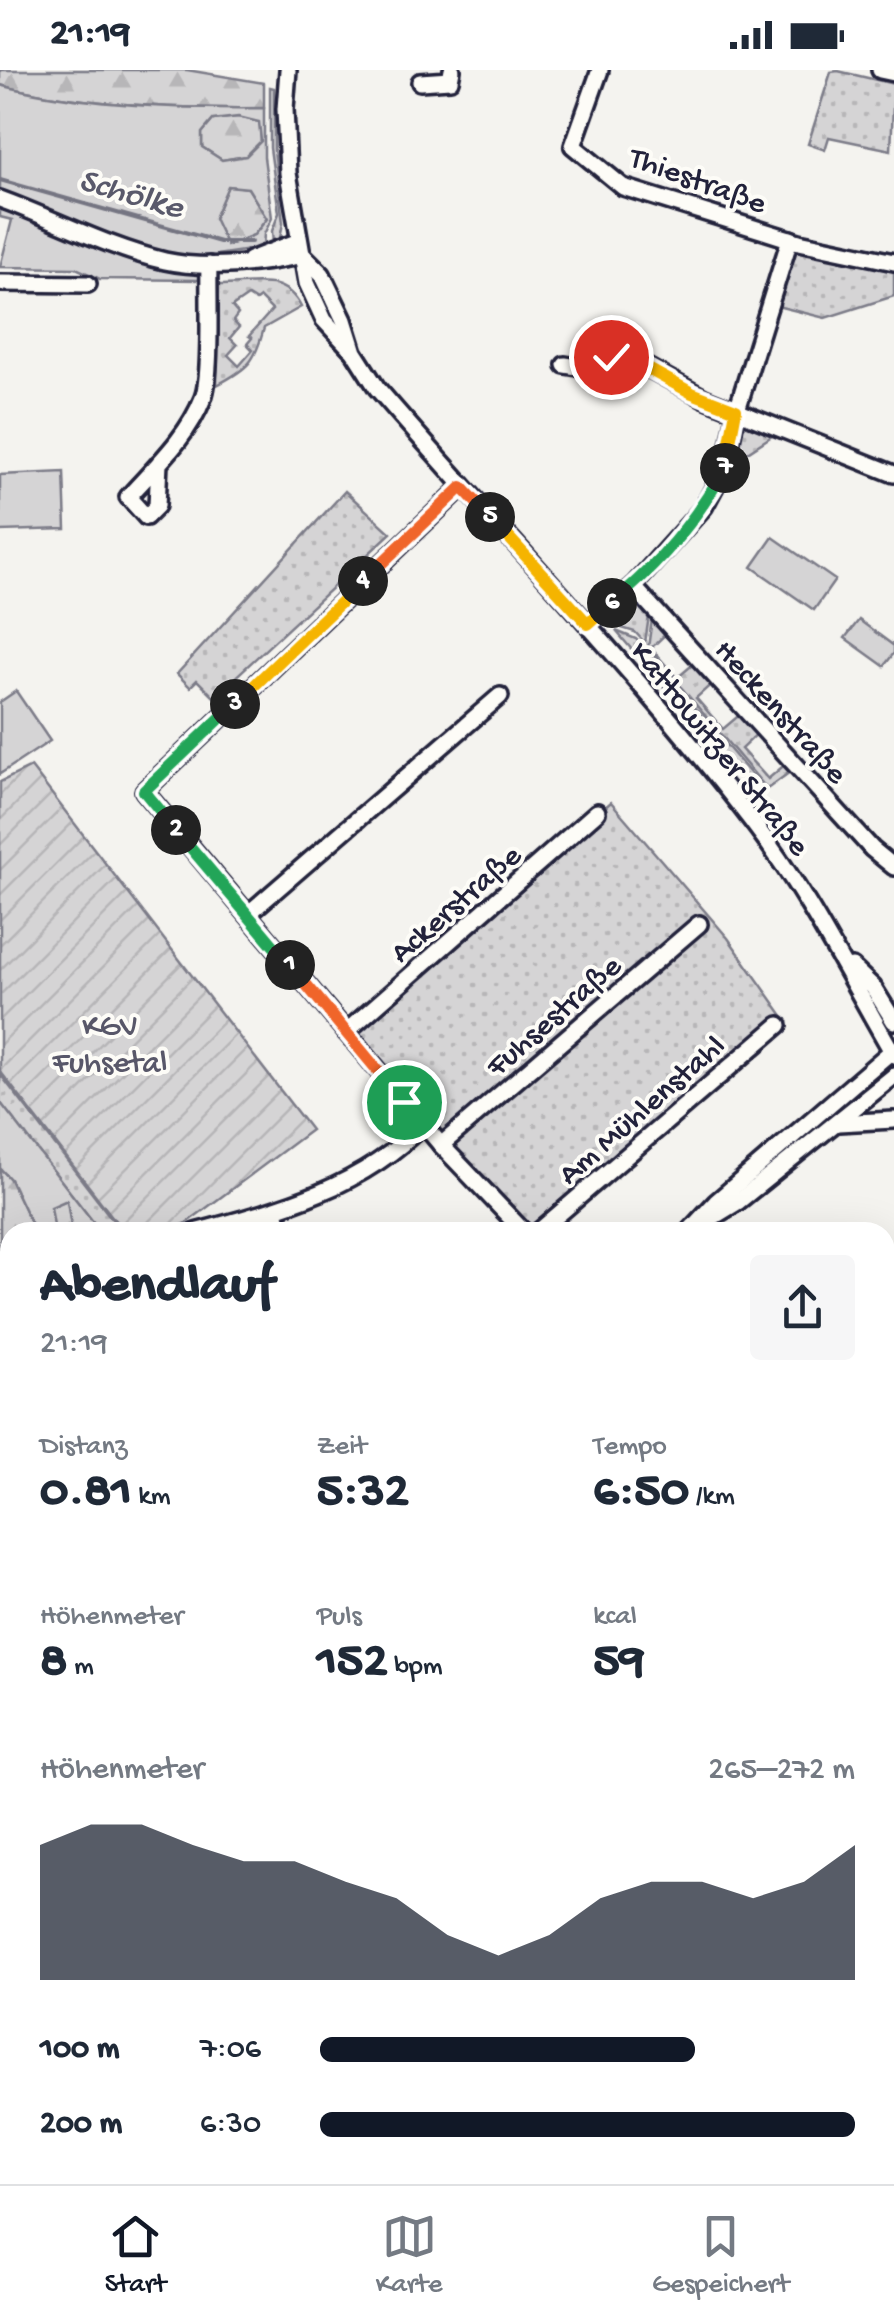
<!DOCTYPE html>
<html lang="de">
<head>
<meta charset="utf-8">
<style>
  :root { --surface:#fff; --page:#f6f6f7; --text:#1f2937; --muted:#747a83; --line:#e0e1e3; --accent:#111827 }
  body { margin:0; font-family:"Gochi Hand",sans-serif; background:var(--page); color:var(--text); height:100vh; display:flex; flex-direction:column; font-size:38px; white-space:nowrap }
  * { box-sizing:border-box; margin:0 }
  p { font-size:32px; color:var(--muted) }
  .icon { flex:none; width:55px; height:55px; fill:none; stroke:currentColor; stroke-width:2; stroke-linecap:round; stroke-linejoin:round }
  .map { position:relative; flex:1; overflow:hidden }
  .sheet { position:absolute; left:0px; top:1152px; width:895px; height:962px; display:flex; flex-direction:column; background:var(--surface); border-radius:30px 30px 0 0; box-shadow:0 10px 40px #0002 }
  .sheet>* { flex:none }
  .pin { position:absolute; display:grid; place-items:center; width:85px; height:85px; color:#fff; margin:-42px; border:5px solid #fff; border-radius:50%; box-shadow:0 2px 10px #0007 }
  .km { position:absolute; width:50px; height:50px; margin:-25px; border-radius:50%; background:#222; color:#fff; font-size:28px; line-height:50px; text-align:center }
  .round { display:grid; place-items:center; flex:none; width:105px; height:105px; border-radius:10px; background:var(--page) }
  .summary { display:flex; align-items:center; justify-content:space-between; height:170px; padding:0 40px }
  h1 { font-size:55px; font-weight:700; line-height:75px }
  .metrics { display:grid; grid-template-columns:repeat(3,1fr); gap:15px; height:170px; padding:10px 40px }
  .metrics div { display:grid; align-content:center }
  .metrics b { font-size:50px; font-weight:700 }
  .metrics small { font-size:28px; font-weight:400 }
  .metrics p { font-size:28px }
  .chart { height:280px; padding:20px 40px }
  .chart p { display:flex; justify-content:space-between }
  .chart svg { width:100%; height:180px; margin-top:10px; fill:var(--accent); opacity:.7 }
  ul { padding:0 40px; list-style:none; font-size:32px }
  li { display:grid; grid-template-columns:160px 120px 1fr; align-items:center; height:75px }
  li i { height:25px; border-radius:12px; background:var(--accent) }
  .status { display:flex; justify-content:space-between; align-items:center; height:70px; padding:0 50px; background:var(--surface); direction:ltr }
  .status svg { height:28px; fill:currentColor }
  .tabs { display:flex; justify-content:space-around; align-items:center; height:140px; border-top:2px solid var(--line); background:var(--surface); font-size:28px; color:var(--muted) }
  .tabs a { display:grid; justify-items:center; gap:5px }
  .tabs .on { color:var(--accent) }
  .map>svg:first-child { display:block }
  .grass { fill:url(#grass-dots); stroke:#7c7b88; stroke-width:2.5; fill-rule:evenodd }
  .forest { fill:url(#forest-firs); stroke:#7c7b88; stroke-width:2.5 }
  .park { fill:#d5d4d5; stroke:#7c7b88; stroke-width:2.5; fill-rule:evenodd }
  .garden { fill:url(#garden-furrows); stroke:#7c7b88; stroke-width:2.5 }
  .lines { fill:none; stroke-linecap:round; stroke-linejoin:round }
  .stream { stroke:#757582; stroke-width:4 }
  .minor-casing { stroke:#22223b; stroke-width:22 }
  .minor { stroke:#fdfcf7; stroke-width:15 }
  .split-1-casing { stroke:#fff; stroke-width:20 }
  .split-2-casing { stroke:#fff; stroke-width:20 }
  .split-3-casing { stroke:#fff; stroke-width:20 }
  .split-4-casing { stroke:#fff; stroke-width:20 }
  .split-5-casing { stroke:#fff; stroke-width:20 }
  .split-6-casing { stroke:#fff; stroke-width:20 }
  .split-7-casing { stroke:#fff; stroke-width:20 }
  .split-8-casing { stroke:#fff; stroke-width:20 }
  .split-1 { stroke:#f0652b; stroke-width:12 }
  .split-2 { stroke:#22a559; stroke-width:12 }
  .split-3 { stroke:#22a559; stroke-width:12 }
  .split-4 { stroke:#f5b400; stroke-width:12 }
  .split-5 { stroke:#f0652b; stroke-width:12 }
  .split-6 { stroke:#f5b400; stroke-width:12 }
  .split-7 { stroke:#22a559; stroke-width:12 }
  .split-8 { stroke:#f5b400; stroke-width:12 }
  .labels { text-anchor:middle; stroke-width:8; stroke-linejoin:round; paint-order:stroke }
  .street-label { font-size:32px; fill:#22223b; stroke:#fdfcf7 }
  .park-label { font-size:32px; fill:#585769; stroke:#fdfcf7 }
  .water-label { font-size:35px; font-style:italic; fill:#59596b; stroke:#fdfcf7 }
</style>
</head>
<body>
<div class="status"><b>21:19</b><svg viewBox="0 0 49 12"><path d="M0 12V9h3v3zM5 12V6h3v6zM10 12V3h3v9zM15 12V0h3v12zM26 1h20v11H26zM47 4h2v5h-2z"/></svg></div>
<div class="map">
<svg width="894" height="2114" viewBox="0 0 894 2114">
  <defs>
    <pattern id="grass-dots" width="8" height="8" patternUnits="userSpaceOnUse" patternTransform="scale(2.5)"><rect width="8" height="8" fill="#d5d4d5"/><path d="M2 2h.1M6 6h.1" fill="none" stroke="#b7b6b8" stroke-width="1.8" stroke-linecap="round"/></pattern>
    <pattern id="forest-firs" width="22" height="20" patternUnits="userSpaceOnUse" patternTransform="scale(2.5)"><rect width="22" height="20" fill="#d5d4d5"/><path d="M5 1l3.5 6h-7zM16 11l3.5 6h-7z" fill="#b7b6b8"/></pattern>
    <pattern id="garden-furrows" width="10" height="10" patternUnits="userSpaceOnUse" patternTransform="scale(2.5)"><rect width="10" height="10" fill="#d5d4d5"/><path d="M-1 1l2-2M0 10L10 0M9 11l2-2" fill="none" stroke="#b7b6b8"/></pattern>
  </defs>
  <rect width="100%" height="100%" fill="#f4f3ef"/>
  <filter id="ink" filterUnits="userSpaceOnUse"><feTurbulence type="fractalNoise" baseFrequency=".01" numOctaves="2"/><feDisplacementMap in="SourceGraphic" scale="20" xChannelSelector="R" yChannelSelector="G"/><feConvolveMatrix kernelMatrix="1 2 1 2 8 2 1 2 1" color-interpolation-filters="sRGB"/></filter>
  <g filter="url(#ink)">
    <!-- grass -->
    <g class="grass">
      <polygon points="838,1 894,14 891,80 829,67 825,80 808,74 831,2"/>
      <polygon points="270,17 274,18 274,79 283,153 280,168 273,174 272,161 279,143 270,78"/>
      <polygon points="790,169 894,192 894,226 825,248 769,234"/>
      <path d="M219,215c34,0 65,-12 82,22l-37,21c-9,34 -15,40 -47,57zM248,226l8,5 4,-3 12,12 -23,26 3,2 -5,6 6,6 -14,16 -11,-11 9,-10 -7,-7 9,-11 -6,-6 5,-7 -6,-7z"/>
      <polygon points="737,340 781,360 726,396"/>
      <polygon points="345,421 391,463 214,627 197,610 190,617 177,604"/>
      <polygon points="636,535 650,539 645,573 635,562 612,555 619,541"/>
      <polygon points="653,541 670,560 651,578 677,608 697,591 715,611 696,628 723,659 743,642 760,661 741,679 768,709 788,692 794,699 767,719 648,578"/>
      <polygon points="616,561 636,569 761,716 761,731"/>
      <polygon points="611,732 728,868 784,947 779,955 545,1157 524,1162 346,962"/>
      <polygon points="0,1004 122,1162 101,1162 0,1032"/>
      <polygon points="10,1664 10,1734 0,1741 0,1671"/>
    </g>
    <!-- forest -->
    <g class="forest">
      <path d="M0,0h187l77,13v25c-81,1 -187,-3 -264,-23z"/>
      <polygon points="238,47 260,52 261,72 247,86 222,90 202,77 202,63 213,50"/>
      <polygon points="228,115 248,118 267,148 254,165 227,176 214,149"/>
      <polygon points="0,1098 10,1109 35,1162 10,1162 10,1276 0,1264 0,1219 8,1210 0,1200"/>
      <polygon points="67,1130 72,1162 55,1162 50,1137"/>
      <polygon points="885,1680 894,1690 894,1788 885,1795"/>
      <polygon points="885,1908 894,1918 894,2020 885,2006"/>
    </g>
    <!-- park -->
    <g class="park">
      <path d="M0,15c77,20 183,24 264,23v49l8,61 -8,16 -1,14 -46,7 -17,25 -100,-1 -24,-11 -76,-1 12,-47 -12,-3zM238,47l21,5 2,19 -15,15 -24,4 -20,-13v-14l11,-13zM228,116l20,2 19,31 -13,16 -27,11 -13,-28z"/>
      <polygon points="64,402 66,459 0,461 0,405"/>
      <polygon points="773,467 835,510 814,540 752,497"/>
      <polygon points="859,550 894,576 894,583 884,596 845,568"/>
      <polygon points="16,621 50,671 0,704 0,632"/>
      <polygon points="0,1032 101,1162 72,1162 67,1130 51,1137 55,1162 35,1162 10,1109 0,1098"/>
      <polygon points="0,1264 10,1276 10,1350 0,1338"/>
      <polygon points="0,1351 10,1363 10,1552 0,1543"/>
    </g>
    <!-- garden -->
    <polygon class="garden" points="31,697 311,1060 185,1154 165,1162 124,1162 0,1001 0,712"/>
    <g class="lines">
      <!-- stream -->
      <g class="stream">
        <polyline points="0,110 220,172 251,172"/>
        <polyline points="0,1347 10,1359"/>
        <polyline points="0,1723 10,1716"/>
        <polyline points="885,1987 894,1999"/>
        <polyline points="657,2105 664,2114"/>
      </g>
      <defs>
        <g id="minor">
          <polyline points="288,0 285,39 288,103 307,213 324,250 351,279"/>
          <polyline points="600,0 573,76 623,117 799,172 894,192"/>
          <polyline points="880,0 894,3"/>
          <polyline points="420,12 450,10 452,0"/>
          <path d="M0,129c55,20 109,49 165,62 40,9 98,3 138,-6"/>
          <path d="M303,185l19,19 22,46 10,32 23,36c124,144 258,281 374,432 57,74 97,156 143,235"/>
          <polyline points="250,190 299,171"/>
          <polyline points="0,213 88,214"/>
          <polyline points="565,295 584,298 611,287 632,289 704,328 894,404"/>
          <path d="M159,393l-2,43 -11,11 -18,-20c27,-30 60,-60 75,-99 9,-22 5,-105 6,-133"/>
          <polyline points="462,417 144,721 441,1075 524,1162"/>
          <polyline points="633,516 872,779 894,797"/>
          <polyline points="588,554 633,516 704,437 726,396 737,340 790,169"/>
          <polyline points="248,844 500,626"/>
          <polyline points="852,897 873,917 894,951"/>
          <polyline points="346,962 597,742"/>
          <polyline points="838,1053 894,1050"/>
          <polyline points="441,1075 699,854"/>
          <polyline points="275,1141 281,1162"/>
          <polyline points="708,1150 739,1131 894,1006"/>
          <polyline points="689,1161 716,1132 894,979"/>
          <path d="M195,1162c82,-22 168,-44 228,-108"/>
          <polyline points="538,1162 779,955"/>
          <polyline points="885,1324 894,1317"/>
          <polyline points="0,1576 10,1597"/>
          <polyline points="0,1655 10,1648"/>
        </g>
      </defs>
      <!-- minor casing -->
      <use href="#minor" class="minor-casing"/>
      <!-- minor -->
      <use href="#minor" class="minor"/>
    </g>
  </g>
  <g class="lines" filter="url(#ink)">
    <defs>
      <polyline id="split-1" points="290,895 404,1032"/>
      <polyline id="split-2" points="176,760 290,895"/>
      <polyline id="split-3" points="176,760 144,721 235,634"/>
      <polyline id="split-4" points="235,634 363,511"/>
      <polyline id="split-5" points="363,511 462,417 490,447"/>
      <polyline id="split-6" points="490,447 588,554 612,533"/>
      <path id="split-7" d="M612,533c45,-37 85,-84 113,-135"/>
      <polyline id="split-8" points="611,287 632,290 692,323 736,340 725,398"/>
    </defs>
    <!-- split-1 casing -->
    <use href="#split-1" class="split-1-casing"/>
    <!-- split-2 casing -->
    <use href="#split-2" class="split-2-casing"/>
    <!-- split-3 casing -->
    <use href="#split-3" class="split-3-casing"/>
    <!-- split-4 casing -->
    <use href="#split-4" class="split-4-casing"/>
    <!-- split-5 casing -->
    <use href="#split-5" class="split-5-casing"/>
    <!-- split-6 casing -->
    <use href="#split-6" class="split-6-casing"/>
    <!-- split-7 casing -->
    <use href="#split-7" class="split-7-casing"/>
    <!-- split-8 casing -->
    <use href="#split-8" class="split-8-casing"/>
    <!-- split-1 -->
    <use href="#split-1" class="split-1"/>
    <!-- split-2 -->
    <use href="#split-2" class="split-2"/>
    <!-- split-3 -->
    <use href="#split-3" class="split-3"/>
    <!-- split-4 -->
    <use href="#split-4" class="split-4"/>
    <!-- split-5 -->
    <use href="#split-5" class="split-5"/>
    <!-- split-6 -->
    <use href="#split-6" class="split-6"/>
    <!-- split-7 -->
    <use href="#split-7" class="split-7"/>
    <!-- split-8 -->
    <use href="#split-8" class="split-8"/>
  </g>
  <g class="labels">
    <!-- street labels -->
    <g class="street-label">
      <text transform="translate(699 108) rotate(20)" y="11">Thiestraße</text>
      <text transform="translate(783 640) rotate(48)" y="11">Heckenstraße</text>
      <text transform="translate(722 677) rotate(51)" y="11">Kattowitzer Straße</text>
      <text transform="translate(454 832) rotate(-41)" y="11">Ackerstraße</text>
      <text transform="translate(552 944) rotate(-41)" y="11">Fuhsestraße</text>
      <text transform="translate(640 1038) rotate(-41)" y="11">Am Mühlenstahl</text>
    </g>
    <!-- park labels -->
    <g class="park-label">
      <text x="110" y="964">KGV<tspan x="110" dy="37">Fuhsetal</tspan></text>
    </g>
    <!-- water labels -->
    <g class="water-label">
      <text transform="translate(132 121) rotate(16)" y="12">Schölke</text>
    </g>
  </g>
</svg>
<div class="pin" style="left:404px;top:1032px;background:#1e9e55"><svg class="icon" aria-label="arrive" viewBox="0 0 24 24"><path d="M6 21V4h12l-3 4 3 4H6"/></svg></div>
<div class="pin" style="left:611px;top:287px;background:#d93025"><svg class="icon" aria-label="check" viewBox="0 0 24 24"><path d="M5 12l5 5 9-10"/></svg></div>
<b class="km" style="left:290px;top:895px">1</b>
<b class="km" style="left:176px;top:760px">2</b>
<b class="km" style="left:235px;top:634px">3</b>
<b class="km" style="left:363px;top:511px">4</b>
<b class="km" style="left:490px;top:447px">5</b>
<b class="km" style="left:612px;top:533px">6</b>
<b class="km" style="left:725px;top:398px">7</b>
<section class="sheet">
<div class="summary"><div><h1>Abendlauf</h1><p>21:19</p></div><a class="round"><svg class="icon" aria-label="share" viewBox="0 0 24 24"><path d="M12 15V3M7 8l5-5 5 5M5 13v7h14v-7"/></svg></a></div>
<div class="metrics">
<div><p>Distanz</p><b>0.81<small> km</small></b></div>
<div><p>Zeit</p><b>5:32</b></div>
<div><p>Tempo</p><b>6:50<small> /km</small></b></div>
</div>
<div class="metrics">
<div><p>Höhenmeter</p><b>8<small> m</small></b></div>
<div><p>Puls</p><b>152<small> bpm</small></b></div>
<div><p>kcal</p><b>59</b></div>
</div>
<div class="chart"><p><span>Höhenmeter</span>265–272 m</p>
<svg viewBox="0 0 160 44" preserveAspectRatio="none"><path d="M0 44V11L10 6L20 6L30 11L40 15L50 15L60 20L70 24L80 33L90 38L100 33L110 24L120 20L130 20L140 24L150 20L160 11V44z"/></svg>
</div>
<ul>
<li><b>100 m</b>7:06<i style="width:70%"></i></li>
<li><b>200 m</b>6:30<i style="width:100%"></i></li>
</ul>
</section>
</div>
<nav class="tabs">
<a class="on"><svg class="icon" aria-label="home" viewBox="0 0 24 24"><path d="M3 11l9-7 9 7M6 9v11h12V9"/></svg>Start</a>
<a><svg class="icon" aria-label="map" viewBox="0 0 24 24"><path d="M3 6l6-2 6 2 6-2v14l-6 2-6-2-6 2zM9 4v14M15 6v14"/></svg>Karte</a>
<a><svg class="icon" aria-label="saved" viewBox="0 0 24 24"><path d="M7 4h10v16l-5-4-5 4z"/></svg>Gespeichert</a>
</nav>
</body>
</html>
